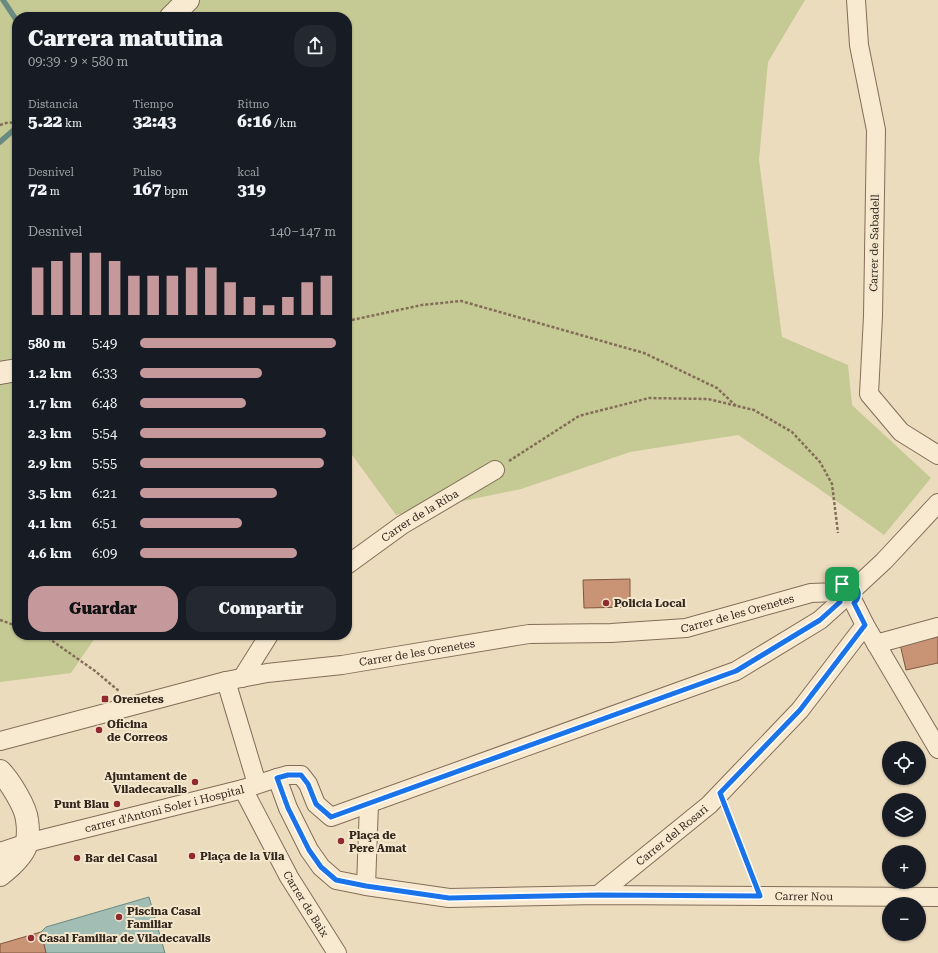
<!DOCTYPE html>
<html lang="es">
<head>
<meta charset="utf-8">
<style>
  :root { --surface:#171b24; --page:#242831; --text:#f1f3f6; --muted:#9ea1a6; --accent:#c5999c }
  body { margin:0; font-family:"Roboto Serif",serif; background:var(--page); color:var(--text); height:100vh; display:flex; flex-direction:column; font-size:15px; white-space:nowrap }
  * { box-sizing:border-box; margin:0 }
  p { font-size:13px; color:var(--muted) }
  .icon { flex:none; width:22px; height:22px; fill:none; stroke:currentColor; stroke-width:2; stroke-linecap:round; stroke-linejoin:round }
  .map { position:relative; flex:1; overflow:hidden }
  .details { position:absolute; left:12px; top:12px; width:340px; height:628px; display:flex; flex-direction:column; background:var(--surface); border-radius:16px; box-shadow:0 1px 3px #0004 }
  .details>* { flex:none }
  .controls { position:absolute; left:882px; top:741px; display:grid; gap:8px }
  .controls a { display:grid; place-items:center; width:44px; height:44px; border-radius:50%; background:var(--surface); box-shadow:0 1px 3px #0004; font-size:20px }
  .pin { position:absolute; display:grid; place-items:center; width:34px; height:34px; color:#fff; margin:-17px; border-radius:8px; box-shadow:0 2px 6px #0006 }
  .round { display:grid; place-items:center; flex:none; width:42px; height:42px; border-radius:16px; background:var(--page) }
  .summary { display:flex; align-items:center; justify-content:space-between; height:68px; padding:0 16px }
  h1 { font-size:22px; font-weight:800; line-height:30px }
  .metrics { display:grid; grid-template-columns:repeat(3,1fr); gap:6px; height:68px; padding:4px 16px }
  .metrics div { display:grid; align-content:center }
  .metrics b { font-size:17px; font-weight:800 }
  .metrics small { font-size:11px; font-weight:400 }
  .metrics p { font-size:11px }
  .chart { height:112px; padding:8px 16px }
  .chart p { display:flex; justify-content:space-between }
  .chart svg { width:100%; height:72px; margin-top:4px; stroke:var(--accent); stroke-width:6 }
  .button { display:flex; gap:8px; margin-top:auto; padding:8px 16px }
  .button a { flex:1; height:46px; border-radius:16px; background:var(--accent); color:#111; font-size:16px; font-weight:800; line-height:46px; text-align:center }
  .button a+a { background:var(--page); color:var(--text) }
  ul { padding:0 16px; list-style:none; font-size:13px }
  li { display:grid; grid-template-columns:64px 48px 1fr; align-items:center; height:30px }
  li i { height:10px; border-radius:5px; background:var(--accent) }
  .map>svg:first-child { display:block }
  .green { fill:#c5c993 }
  .water { fill:#a1bdb4; stroke:#698a81 }
  .lines { fill:none; stroke-linecap:round; stroke-linejoin:round }
  .stream { stroke:#698a81; stroke-width:5.5 }
  .building { fill:#c99475; stroke:#81563e }
  .minor-casing { stroke:#836d58; stroke-width:20 }
  .tertiary-casing { stroke:#836d58; stroke-width:24 }
  .path { stroke:#836d58; stroke-width:2.5; stroke-dasharray:3 2; stroke-linecap:butt }
  .minor { stroke:#f7ead1; stroke-width:18 }
  .tertiary { stroke:#f7ead1; stroke-width:22 }
  .route-casing { stroke:#fff; stroke-width:8 }
  .route { stroke:#1a73e8; stroke-width:5 }
  .poi-dot { fill:#902a2f; stroke:#f3e7cd; stroke-width:1.5 }
  .labels { text-anchor:middle; stroke-width:4; stroke-linejoin:round; paint-order:stroke }
  .street-label { font-size:11px; fill:#33261c; stroke:#f3e7cd }
  .poi-label { font-size:11px; font-weight:bold; fill:#33261c; stroke:#f3e7cd; text-anchor:start }
</style>
</head>
<body>
<div class="map">
<svg width="938" height="953" viewBox="0 0 938 953">
  <rect width="100%" height="100%" fill="#ecdcbe"/>
  <!-- green -->
  <polygon class="green" points="0,0 805,0 768,62 759,160 782,337 848,365 852,405 931,478 884,535 815,486 738,435 630,452 521,489 396,515 347,448 347,17 17,17 17,635 97,635 71,673 0,682"/>
  <!-- water -->
  <polygon class="water" points="149,897 165,953 46,953 41,932 46,927"/>
  <g class="lines">
    <!-- stream -->
    <g class="stream">
      <polyline points="3,0 17,21"/>
      <polyline points="0,142 17,127"/>
    </g>
  </g>
  <!-- building -->
  <g class="building">
    <polygon points="630,579 630,607 584,608 583,580"/>
    <polygon points="938,637 938,663 906,670 900,644"/>
    <polygon points="41,932 46,953 0,953 0,944"/>
  </g>
  <g class="lines">
    <defs>
      <g id="minor">
        <polyline points="856,0 859,45 876,130 873,316 869,394 901,432 938,455"/>
        <path id="s1" d="M347,565l55,-40 93,-55"/>
        <polyline points="856,587 884,561 938,503"/>
        <polyline points="854,603 865,625 938,749"/>
        <polyline points="876,644 938,627"/>
        <polyline points="242,678 269,635"/>
        <polyline points="226,681 257,784"/>
        <path id="s2" d="M0,741l226,-60 41,-8 75,-8 187,-31 82,-1 75,-5 125,-35 26,-1"/>
        <path id="s3" d="M277,778l11,30 21,42 12,17 15,13 30,6 83,12 149,-3 340,2"/>
        <path id="s4" d="M243,789l46,88 48,76"/>
        <path id="s5" d="M0,852l27,-9 216,-54 34,-11 11,-3h13l7,9 8,20 15,13 405,-146 84,-51 20,-18"/>
        <polyline points="366,886 369,804"/>
        <path id="s6" d="M598,895l111,-90 91,-95 65,-85"/>
      </g>
      <g id="tertiary">
        <polyline points="171,17 188,0"/>
        <polyline points="0,373 17,370"/>
        <path d="M0,771c9,9 26,36 27,49 1,6 1,16 0,22 -2,12 -18,26 -27,33"/>
      </g>
    </defs>
    <!-- minor casing -->
    <use href="#minor" class="minor-casing"/>
    <!-- tertiary casing -->
    <use href="#tertiary" class="tertiary-casing"/>
    <!-- path -->
    <g class="path">
      <polyline points="0,125 6,123 17,122"/>
      <polyline points="347,321 422,305 461,301 644,353 717,388 736,406"/>
      <polyline points="509,461 579,416 649,398 708,399 754,410 792,432 820,462 832,484 838,533"/>
      <polyline points="0,620 17,626"/>
      <polyline points="44,635 95,671 119,691"/>
      <polyline points="727,812 753,878"/>
    </g>
    <!-- minor -->
    <use href="#minor" class="minor"/>
    <!-- tertiary -->
    <use href="#tertiary" class="tertiary"/>
  </g>
  <g class="lines">
    <defs>
      <path id="route" d="M846,583c12,0 16,12 8,20l11,22 -65,85 -80,83 40,103 -162,-1 -149,3 -83,-12 -30,-6 -15,-13 -12,-17 -21,-42 -11,-30 11,-3h13l7,9 8,20 15,13 405,-146 84,-51 20,-18c-6,-8 -3,-17 6,-19z"/>
    </defs>
    <!-- route casing -->
    <use href="#route" class="route-casing"/>
    <!-- route -->
    <use href="#route" class="route"/>
  </g>
  <!-- markers -->
  <g class="poi-dot">
    <circle cx="606" cy="603" r="4"/>
    <rect x="101" y="695" width="8" height="8" rx="2"/>
    <circle cx="99" cy="730" r="4"/>
    <circle cx="195" cy="782" r="4"/>
    <circle cx="117" cy="804" r="4"/>
    <circle cx="341" cy="841" r="4"/>
    <circle cx="192" cy="856" r="4"/>
    <circle cx="77" cy="858" r="4"/>
    <circle cx="119" cy="917" r="4"/>
    <circle cx="31" cy="938" r="4"/>
  </g>
  <g class="labels">
    <!-- street labels -->
    <g class="street-label">
      <text transform="translate(874 243) rotate(-89)" y="4">Carrer de Sabadell</text>
      <text dy="4" stroke="none"><textPath href="#s1" startOffset="88">Carrer de la Riba</textPath></text>
      <text dy="4" stroke="none"><textPath href="#s2" startOffset="751">Carrer de les Orenetes</textPath></text>
      <text dy="4" stroke="none"><textPath href="#s2" startOffset="427">Carrer de les Orenetes</textPath></text>
      <text dy="4" stroke="none"><textPath href="#s5" startOffset="170">carrer d'Antoni Soler i Hospital</textPath></text>
      <text dy="4" stroke="none"><textPath href="#s6" startOffset="95">Carrer del Rosari</textPath></text>
      <text dy="4" stroke="none"><textPath href="#s3" startOffset="589">Carrer Nou</textPath></text>
      <text dy="4" stroke="none"><textPath href="#s4" startOffset="131">Carrer de Baix</textPath></text>
    </g>
    <!-- poi labels -->
    <g class="poi-label">
      <text x="614" y="607">Policia Local</text>
      <text x="113" y="703">Orenetes</text>
      <text x="107" y="728">Oficina<tspan x="107" dy="13">de Correos</tspan></text>
      <text x="187" y="780" text-anchor="end">Ajuntament de<tspan x="187" dy="13">Viladecavalls</tspan></text>
      <text x="109" y="808" text-anchor="end">Punt Blau</text>
      <text x="349" y="839">Plaça de<tspan x="349" dy="13">Pere Amat</tspan></text>
      <text x="200" y="860">Plaça de la Vila</text>
      <text x="85" y="862">Bar del Casal</text>
      <text x="127" y="915">Piscina Casal<tspan x="127" dy="13">Familiar</tspan></text>
      <text x="39" y="942">Casal Familiar de Viladecavalls</text>
    </g>
  </g>
</svg>
<div class="controls">
<a><svg class="icon" aria-label="locate" viewBox="0 0 24 24"><circle cx="12" cy="12" r="6"/><path d="M12 2v4M12 18v4M2 12h4M18 12h4"/></svg></a>
<a><svg class="icon" aria-label="layers" viewBox="0 0 24 24"><path d="M12 4l9 5-9 5-9-5zM3 14l9 5 9-5"/></svg></a>
<a>+</a>
<a>−</a>
</div>
<div class="pin" style="left:842px;top:584px;background:#1e9e55"><svg class="icon" aria-label="arrive" viewBox="0 0 24 24"><path d="M6 21V4h12l-3 4 3 4H6"/></svg></div>
<section class="details">
<div class="summary"><div><h1>Carrera matutina</h1><p>09:39 · 9 × 580 m</p></div><a class="round"><svg class="icon" aria-label="share" viewBox="0 0 24 24"><path d="M12 15V3M7 8l5-5 5 5M5 13v7h14v-7"/></svg></a></div>
<div class="metrics">
<div><p>Distancia</p><b>5.22<small> km</small></b></div>
<div><p>Tiempo</p><b>32:43</b></div>
<div><p>Ritmo</p><b>6:16<small> /km</small></b></div>
</div>
<div class="metrics">
<div><p>Desnivel</p><b>72<small> m</small></b></div>
<div><p>Pulso</p><b>167<small> bpm</small></b></div>
<div><p>kcal</p><b>319</b></div>
</div>
<div class="chart"><p><span>Desnivel</span>140–147 m</p>
<svg viewBox="0 0 160 44" preserveAspectRatio="none"><path d="M5 44V15M15 44V11M25 44V6M35 44V6M45 44V11M55 44V20M65 44V20M75 44V20M85 44V15M95 44V15M105 44V24M115 44V33M125 44V38M135 44V33M145 44V24M155 44V20"/></svg>
</div>
<ul>
<li><b>580 m</b>5:49<i style="width:100%"></i></li>
<li><b>1.2 km</b>6:33<i style="width:62%"></i></li>
<li><b>1.7 km</b>6:48<i style="width:54%"></i></li>
<li><b>2.3 km</b>5:54<i style="width:95%"></i></li>
<li><b>2.9 km</b>5:55<i style="width:94%"></i></li>
<li><b>3.5 km</b>6:21<i style="width:70%"></i></li>
<li><b>4.1 km</b>6:51<i style="width:52%"></i></li>
<li><b>4.6 km</b>6:09<i style="width:80%"></i></li>
</ul>
<div class="button"><a>Guardar</a><a>Compartir</a></div>
</section>
</div>
</body>
</html>
